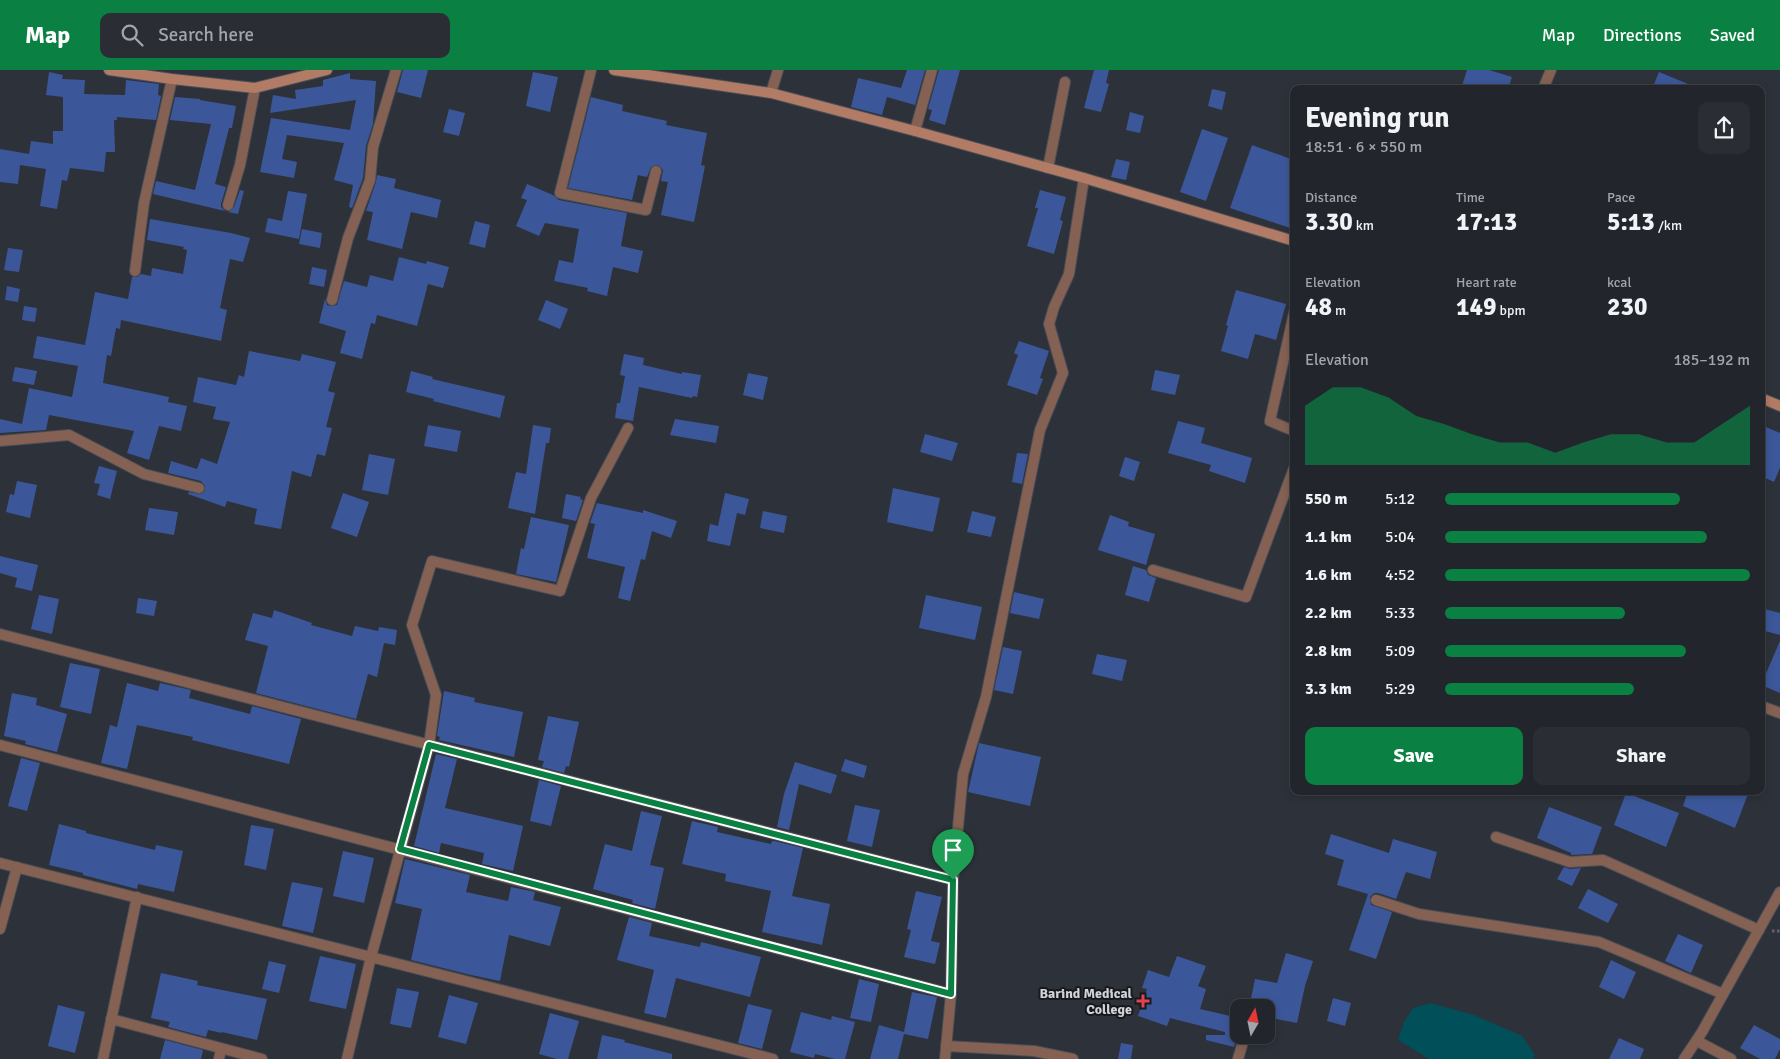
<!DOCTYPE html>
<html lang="en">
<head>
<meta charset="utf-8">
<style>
  :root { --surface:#22252b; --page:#2a2d33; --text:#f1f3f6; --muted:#a2a5a9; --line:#3f4247; --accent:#0b8043 }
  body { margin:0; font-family:Signika,sans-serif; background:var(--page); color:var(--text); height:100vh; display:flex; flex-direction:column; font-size:19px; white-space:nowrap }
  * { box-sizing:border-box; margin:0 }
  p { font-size:16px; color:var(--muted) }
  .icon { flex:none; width:28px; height:28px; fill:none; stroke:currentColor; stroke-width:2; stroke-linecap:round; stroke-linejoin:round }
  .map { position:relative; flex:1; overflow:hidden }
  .panel { position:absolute; left:1290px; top:15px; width:475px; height:710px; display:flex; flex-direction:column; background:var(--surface); border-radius:10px; box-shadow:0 2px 8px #0003,0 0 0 1px var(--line) }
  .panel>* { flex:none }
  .needle { width:32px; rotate:9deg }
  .fabs { position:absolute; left:1230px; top:929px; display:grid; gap:10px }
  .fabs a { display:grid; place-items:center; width:45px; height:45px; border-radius:10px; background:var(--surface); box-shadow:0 2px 8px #0003,0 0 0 1px var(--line); font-size:25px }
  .pin { position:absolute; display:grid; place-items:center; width:42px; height:42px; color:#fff; margin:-51px -21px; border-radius:50% 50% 50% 0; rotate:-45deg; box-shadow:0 0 5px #0007 }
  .pin .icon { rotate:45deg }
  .round { display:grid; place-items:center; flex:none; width:52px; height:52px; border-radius:10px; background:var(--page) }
  .headline { display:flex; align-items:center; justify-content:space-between; height:85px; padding:0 15px }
  h1 { font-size:28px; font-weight:700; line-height:38px }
  .metrics { display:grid; grid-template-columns:repeat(3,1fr); gap:8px; height:85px; padding:5px 15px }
  .metrics div { display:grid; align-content:center }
  .metrics b { font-size:25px; font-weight:700 }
  .metrics small { font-size:14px; font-weight:400 }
  .metrics p { font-size:14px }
  .chart { height:140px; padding:10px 15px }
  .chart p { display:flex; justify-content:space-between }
  .chart svg { width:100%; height:90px; margin-top:5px; fill:var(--accent); opacity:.7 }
  .button { display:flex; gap:10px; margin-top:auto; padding:10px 15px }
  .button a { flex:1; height:58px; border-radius:10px; background:var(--accent); color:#fff; font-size:20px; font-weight:700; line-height:58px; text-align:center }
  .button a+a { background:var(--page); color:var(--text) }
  ul { padding:0 15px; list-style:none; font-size:16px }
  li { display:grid; grid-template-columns:80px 60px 1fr; align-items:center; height:38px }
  li i { height:12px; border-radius:6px; background:var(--accent) }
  header { display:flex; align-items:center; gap:30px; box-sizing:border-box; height:70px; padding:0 25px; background:var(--accent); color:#fff }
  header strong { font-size:24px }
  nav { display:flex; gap:28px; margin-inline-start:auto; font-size:18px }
  .search { width:350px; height:45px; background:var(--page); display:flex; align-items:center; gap:12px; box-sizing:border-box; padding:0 18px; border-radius:10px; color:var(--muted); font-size:19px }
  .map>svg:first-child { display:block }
  .water { fill:#004f59 }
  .building { fill:#3c5799 }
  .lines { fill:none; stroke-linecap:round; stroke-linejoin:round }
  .street-casing { stroke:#4b4e56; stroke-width:12 }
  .secondary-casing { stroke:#4b4e56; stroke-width:12 }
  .path { stroke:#62656c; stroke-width:3; stroke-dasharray:2.5 2.5; stroke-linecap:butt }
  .street { stroke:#846153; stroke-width:10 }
  .secondary { stroke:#b27b65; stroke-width:10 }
  .route-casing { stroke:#fff; stroke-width:10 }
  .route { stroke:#0b8043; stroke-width:6 }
  .health-dot { fill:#e0444e; stroke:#17191d; stroke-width:2 }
  .labels { text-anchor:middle; stroke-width:4; stroke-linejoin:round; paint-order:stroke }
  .poi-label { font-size:14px; font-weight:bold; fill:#d1d3d8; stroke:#17191d; text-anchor:end }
</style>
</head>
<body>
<header>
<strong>Map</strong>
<div class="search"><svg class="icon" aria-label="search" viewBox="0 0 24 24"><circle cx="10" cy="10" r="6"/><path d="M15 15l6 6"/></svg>Search here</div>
<nav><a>Map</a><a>Directions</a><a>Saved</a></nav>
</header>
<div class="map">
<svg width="1780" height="989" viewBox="0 0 1780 989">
  <rect width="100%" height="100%" fill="#2d3139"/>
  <!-- water -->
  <polygon class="water" points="1430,933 1474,945 1522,966 1535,985 1533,989 1429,989 1398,970 1404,952 1413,938"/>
  <!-- building -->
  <g class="building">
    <polygon points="403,0 428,0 421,28 397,22"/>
    <polygon points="907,0 925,0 915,35 887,27 882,45 851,37 858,8 901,18"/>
    <polygon points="939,0 960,0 945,55 929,50 932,40 928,39"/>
    <polygon points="1094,0 1109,0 1106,13 1109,14 1101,42 1084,38"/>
    <polygon points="1467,0 1489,0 1512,7 1508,19 1461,19"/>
    <polygon points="49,2 63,5 62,9 85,10 84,24 125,25 126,10 159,14 158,25 161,26 156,50 117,47 117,50 114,50 115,82 106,82 104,102 70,98 67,111 62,110 57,139 40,136 46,99 20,95 18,114 0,112 0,79 29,84 31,71 53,74 53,61 63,61 63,27 46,25"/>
    <polygon points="533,2 558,7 550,42 526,36"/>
    <polygon points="1659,2 1698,18 1698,19 1652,19"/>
    <polygon points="350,3 350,9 376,11 373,54 366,76 363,108 352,138 349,137 353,115 334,110 344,73 287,65 282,89 297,92 294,108 260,102 271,48 350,60 356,30 270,43 273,25 296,29 295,20 323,16 323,10"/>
    <polygon points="1212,19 1226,22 1222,40 1208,36"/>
    <polygon points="175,27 200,29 200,30 236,36 232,58 229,58 215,114 226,117 221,134 221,137 225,141 153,124 156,111 195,120 211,54 170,50"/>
    <polygon points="591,27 623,35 622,41 667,51 666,55 707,63 701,95 705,96 694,152 661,145 668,112 661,111 663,100 658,95 651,97 647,107 638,105 632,130 568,118"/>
    <polygon points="449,39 465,43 459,66 443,62"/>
    <polygon points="1130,42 1144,46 1140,63 1126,60"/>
    <polygon points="1202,59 1228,68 1206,131 1180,122"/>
    <polygon points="1252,75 1294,90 1294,146 1290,158 1230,138"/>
    <polygon points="1116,89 1130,92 1126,110 1111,107"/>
    <polygon points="377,105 396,109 394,118 441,130 437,148 411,142 402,179 367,170 373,142 366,141 376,112"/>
    <polygon points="527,114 553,125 559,130 627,143 621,176 643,181 638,203 613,197 607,226 587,221 588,218 554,211 559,190 573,193 579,159 545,153 539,166 516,156 527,130 521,128"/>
    <polygon points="240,120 244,121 238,144 228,142 234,137"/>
    <polygon points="1040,120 1066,127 1060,150 1063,151 1054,184 1027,176 1038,138 1035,138"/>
    <polygon points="288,121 307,124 299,169 265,162 268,148 282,151"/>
    <polygon points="150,149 231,163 250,168 243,192 230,189 220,238 227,240 221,271 121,250 120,259 116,258 111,286 107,285 103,313 169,327 168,332 187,336 181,361 159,356 149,390 127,383 134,361 49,345 46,360 0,363 0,349 22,354 29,318 72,327 78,296 33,288 37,266 85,275 95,222 128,229 132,207 137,207 141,204 151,206 152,198 183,204 187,180 183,179 184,177 147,170"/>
    <polygon points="475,151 490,155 485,178 469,174"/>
    <polygon points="302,159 322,163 320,178 299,174"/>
    <polygon points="8,178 23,180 19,202 4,200"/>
    <polygon points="399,187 426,194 427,191 449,197 443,218 428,214 417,256 377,245 375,254 371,253 362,289 340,283 346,261 319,253 325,229 327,235 330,236 337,235 344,211 367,217 370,205 393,211"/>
    <polygon points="312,197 327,200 324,217 309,214"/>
    <polygon points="7,216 20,219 18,232 5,230"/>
    <polygon points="1236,220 1286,234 1276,270 1255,264 1248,289 1221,281 1228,256 1226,255"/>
    <polygon points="546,230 568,239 560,259 538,250"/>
    <polygon points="24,236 37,238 35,252 22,250"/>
    <polygon points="1019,271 1049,281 1040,308 1043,309 1037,325 1007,315 1018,285 1014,283"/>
    <polygon points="249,281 300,291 302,284 336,292 328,321 335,323 326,357 332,358 325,386 317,384 311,407 292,401 281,459 254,454 257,439 227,431 225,437 188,424 189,422 201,424 205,420 205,416 201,411 168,403 171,391 197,399 201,388 217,394 230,352 213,349 216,337 193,332 198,307 236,315 239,305 244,307"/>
    <polygon points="624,284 644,288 643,295 682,304 682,302 701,305 697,327 693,326 692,328 639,317 633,351 615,348 617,333 620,333 625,306 620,305"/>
    <polygon points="15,297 37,301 34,315 12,311"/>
    <polygon points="1155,300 1180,305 1175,325 1151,320"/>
    <polygon points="411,301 433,307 432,309 505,326 500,348 433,331 434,329 406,322"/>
    <polygon points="748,303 768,307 763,330 743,325"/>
    <polygon points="675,349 719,356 716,373 670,365"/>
    <polygon points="1178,351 1205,358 1201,373 1252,388 1245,413 1209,401 1211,395 1168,383"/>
    <polygon points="428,355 461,361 457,382 424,376"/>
    <polygon points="533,355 551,358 549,373 546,373 535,444 508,438 516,402 526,404"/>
    <polygon points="1761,355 1780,363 1780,398 1774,412 1761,406"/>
    <polygon points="925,364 958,373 952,391 920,382"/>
    <polygon points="1017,383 1028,384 1022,414 1012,412"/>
    <polygon points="369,384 395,389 388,425 362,420"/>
    <polygon points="1125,387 1140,392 1134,411 1119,406"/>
    <polygon points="99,396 117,401 110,429 97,425 100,414 94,413"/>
    <polygon points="17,411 37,415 30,448 6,442 10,424 14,425"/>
    <polygon points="893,418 940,428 933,462 887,452"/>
    <polygon points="343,423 369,432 357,467 331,458"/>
    <polygon points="725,423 749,429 745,445 737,443 730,476 707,471 710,454 718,456"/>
    <polygon points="566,424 581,427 580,429 583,430 576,451 562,448"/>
    <polygon points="597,433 643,443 643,440 677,451 671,468 652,461 645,490 641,489 630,531 618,528 625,497 587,488 595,454 590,453"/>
    <polygon points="149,438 178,442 174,465 145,460"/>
    <polygon points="763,441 787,446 784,463 760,458"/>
    <polygon points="972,441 996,447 991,467 967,462"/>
    <polygon points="1110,445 1129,452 1128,456 1155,464 1146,495 1098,480"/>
    <polygon points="531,447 569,455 556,512 516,504 521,478 524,479"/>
    <polygon points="0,486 38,495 32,521 15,517 17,508 0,503"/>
    <polygon points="1133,496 1146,500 1148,505 1156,508 1149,532 1125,525"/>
    <polygon points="1014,522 1044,529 1039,549 1010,543"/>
    <polygon points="39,525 59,529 52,564 31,559"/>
    <polygon points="926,525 982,537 975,570 919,558"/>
    <polygon points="138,528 157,531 154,546 136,543"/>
    <polygon points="1761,538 1780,543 1780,565 1761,560"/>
    <polygon points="274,540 312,553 311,555 352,566 355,556 378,561 379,557 397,560 395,575 384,573 377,607 368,604 356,649 256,623 268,576 245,570 253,543 272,548"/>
    <polygon points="1780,571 1780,623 1761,615"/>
    <polygon points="1003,577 1022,581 1013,624 994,620"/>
    <polygon points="1097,584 1127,590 1122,611 1092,604"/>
    <polygon points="70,593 100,599 91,644 60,637"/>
    <polygon points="127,613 158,621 160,613 191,620 189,628 250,644 252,636 301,649 289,694 192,670 193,667 137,655 127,699 101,693 110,655 117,657"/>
    <polygon points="444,621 475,628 474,632 523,642 514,687 439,670 440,667 437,666"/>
    <polygon points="12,623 37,628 36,635 67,644 57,682 25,674 26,671 4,666"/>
    <polygon points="548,646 579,652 569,697 566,696 564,703 542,697 544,691 538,690"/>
    <polygon points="979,673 1041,687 1030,736 968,722"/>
    <polygon points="436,684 457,689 445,738 523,756 513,801 482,794 484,783 441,773 439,783 414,776"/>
    <polygon points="21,688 40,693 27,741 8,736"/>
    <polygon points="845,689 867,696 864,708 841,701"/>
    <polygon points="795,692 837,705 831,724 799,714 789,760 777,757 784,724"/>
    <polygon points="539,710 561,716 551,756 530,751"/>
    <polygon points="1688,721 1740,721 1748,724 1735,758 1683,736"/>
    <polygon points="1626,723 1679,743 1666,777 1614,755"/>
    <polygon points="855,735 880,740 872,777 847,771"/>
    <polygon points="1549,737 1602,757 1592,784 1571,785 1571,783 1537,768"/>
    <polygon points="641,741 662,746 650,795 664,798 655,839 632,833 633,830 593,819 605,774 632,781"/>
    <polygon points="692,751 718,757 717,762 771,774 772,771 774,771 803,778 792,826 830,834 822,875 762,862 771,821 725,811 726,804 682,794"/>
    <polygon points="59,754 86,761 86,763 155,780 156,775 183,781 174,822 138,814 137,819 83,805 83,803 49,795"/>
    <polygon points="251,755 274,759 266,800 244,795"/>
    <polygon points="1331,764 1389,783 1393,769 1437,782 1430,809 1406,802 1396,829 1378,823 1374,823 1370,827 1371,835 1392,842 1376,889 1349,880 1368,824 1337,815 1344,790 1325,784"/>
    <polygon points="343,781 374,788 364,833 333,826"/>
    <polygon points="405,789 470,805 466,822 508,831 511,817 535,822 533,830 561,837 550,876 509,865 500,911 471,905 411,890 422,839 395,833"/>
    <polygon points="1564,797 1570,799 1581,798 1572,816 1557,809"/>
    <polygon points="292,812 323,818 313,863 282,856"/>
    <polygon points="1588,819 1618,834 1608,853 1578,838"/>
    <polygon points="916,821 942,827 931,871 940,873 935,894 904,887 911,860 907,859"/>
    <polygon points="629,847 652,853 649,866 700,877 701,872 761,887 750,927 676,908 666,948 644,943 654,900 617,890"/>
    <polygon points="1678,864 1703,875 1691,903 1665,891"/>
    <polygon points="1286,883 1313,891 1305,916 1297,953 1266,947 1266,938 1249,938 1255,909 1277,913"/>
    <polygon points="320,886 356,894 346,939 309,931"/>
    <polygon points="1177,886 1206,896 1198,916 1206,919 1200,939 1239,948 1239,962 1234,977 1206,970 1206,965 1225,965 1225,962 1170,948 1167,956 1138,946 1147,919 1142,918 1148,900 1169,907"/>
    <polygon points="1611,890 1636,902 1624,929 1599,917"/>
    <polygon points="269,891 286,895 279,923 262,919"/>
    <polygon points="161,903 198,911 197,915 267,929 257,970 222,962 222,963 208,960 206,967 168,957 170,952 151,948"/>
    <polygon points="859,909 879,914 871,952 850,948"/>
    <polygon points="397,918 419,922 411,958 390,954"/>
    <polygon points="912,922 937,927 928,969 904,964 898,989 870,989 879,955 904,962"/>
    <polygon points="449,925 478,933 466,974 438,967"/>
    <polygon points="1333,928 1351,933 1345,956 1327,951"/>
    <polygon points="748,934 772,940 762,979 738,973"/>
    <polygon points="58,935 85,942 75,983 48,976"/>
    <polygon points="801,942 831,950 832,946 855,952 845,989 835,989 815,984 814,988 790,982"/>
    <polygon points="550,943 579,951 568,989 557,989 539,984"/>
    <polygon points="1754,955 1780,969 1780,979 1775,989 1760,989 1740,978"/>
    <polygon points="602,965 625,970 624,972 672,984 672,989 597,989"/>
    <polygon points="1619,968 1644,979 1640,989 1609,989"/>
    <polygon points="165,970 203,980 201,989 160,989"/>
    <polygon points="1121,973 1133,975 1131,989 1118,989"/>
  </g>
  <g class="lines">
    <defs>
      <g id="street">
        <polyline points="591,0 560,123 646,140 656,101"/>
        <polyline points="1543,19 1551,0"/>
        <polyline points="771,23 778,0"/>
        <polyline points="915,61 932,0"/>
        <polyline points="1048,98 1065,12"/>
        <polyline points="228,135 240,95 255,18"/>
        <polyline points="135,201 144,133 172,9"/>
        <polyline points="332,230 348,168 370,110 373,77 396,0"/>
        <polyline points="1294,243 1270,351 1294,361"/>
        <polyline points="0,371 69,365 144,404 199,418"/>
        <polyline points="1153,500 1246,527 1294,398"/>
        <polyline points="0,564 953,810"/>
        <polyline points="1761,636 1780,643"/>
        <polyline points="0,675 951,924"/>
        <polyline points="1496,767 1570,792 1603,790 1759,860"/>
        <polyline points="0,793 773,989"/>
        <polyline points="1376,830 1419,844 1599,872 1723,924"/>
        <polyline points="0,859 17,797"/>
        <polyline points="111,949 262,989"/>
        <polyline points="1697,971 1731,989"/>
        <polyline points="946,976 1034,981 1073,989"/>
        <polyline points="103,989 137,827"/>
        <polyline points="219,989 221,979"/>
        <polyline points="347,989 371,887 429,675 436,625 412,555 432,491 560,521 591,428 628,358"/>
        <polyline points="945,989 951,924 953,810 963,704 986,627 1040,360 1063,303 1049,254 1054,237 1069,204 1084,108"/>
        <polyline points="1238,989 1245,965"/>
        <polyline points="1684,989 1702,962 1780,822"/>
      </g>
      <g id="secondary">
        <polyline points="109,0 172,9 255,18 327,0"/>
        <polyline points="614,0 771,23 915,61 1084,108 1294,171"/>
        <polyline points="1761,328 1780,336"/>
      </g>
    </defs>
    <!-- street casing -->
    <use href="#street" class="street-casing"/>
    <!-- secondary casing -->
    <use href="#secondary" class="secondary-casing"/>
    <!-- path -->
    <polyline class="path" points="1772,861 1780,861"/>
    <!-- street -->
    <use href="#street" class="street"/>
    <!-- secondary -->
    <use href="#secondary" class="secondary"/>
  </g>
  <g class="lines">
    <defs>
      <polygon id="route" points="429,675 953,810 951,924 400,779"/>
    </defs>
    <!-- route casing -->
    <use href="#route" class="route-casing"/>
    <!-- route -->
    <use href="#route" class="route"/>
  </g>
  <!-- markers -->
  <path class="health-dot" d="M1140.5 923.5h5v5h5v5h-5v5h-5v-5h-5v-5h5z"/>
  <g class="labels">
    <!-- poi labels -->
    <g class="poi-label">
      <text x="1132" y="928">Barind Medical<tspan x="1132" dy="16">College</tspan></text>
    </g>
  </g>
</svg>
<div class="fabs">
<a><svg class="needle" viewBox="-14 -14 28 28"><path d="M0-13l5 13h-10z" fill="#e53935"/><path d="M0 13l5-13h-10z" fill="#a2a5a9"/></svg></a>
</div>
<div class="pin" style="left:953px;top:810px;background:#1e9e55"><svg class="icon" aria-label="arrive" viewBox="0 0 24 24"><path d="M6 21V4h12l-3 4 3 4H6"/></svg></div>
<section class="panel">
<div class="headline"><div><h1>Evening run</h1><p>18:51 · 6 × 550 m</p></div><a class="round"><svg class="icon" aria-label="share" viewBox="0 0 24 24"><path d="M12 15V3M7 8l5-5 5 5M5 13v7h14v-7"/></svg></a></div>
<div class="metrics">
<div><p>Distance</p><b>3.30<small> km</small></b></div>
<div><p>Time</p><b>17:13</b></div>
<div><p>Pace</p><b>5:13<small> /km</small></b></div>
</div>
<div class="metrics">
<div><p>Elevation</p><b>48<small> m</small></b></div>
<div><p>Heart rate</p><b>149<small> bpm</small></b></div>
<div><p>kcal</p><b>230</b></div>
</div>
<div class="chart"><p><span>Elevation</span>185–192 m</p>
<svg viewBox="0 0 160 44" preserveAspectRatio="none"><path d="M0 44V15L10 6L20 6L30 11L40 20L50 24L60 29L70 33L80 33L90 38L100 33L110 29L120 29L130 33L140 33L150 24L160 15V44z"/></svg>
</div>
<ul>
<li><b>550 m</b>5:12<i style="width:77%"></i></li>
<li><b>1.1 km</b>5:04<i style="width:86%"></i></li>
<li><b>1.6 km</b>4:52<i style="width:100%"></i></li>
<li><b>2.2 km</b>5:33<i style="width:59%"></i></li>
<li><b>2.8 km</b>5:09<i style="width:79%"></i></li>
<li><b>3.3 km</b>5:29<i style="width:62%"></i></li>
</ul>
<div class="button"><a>Save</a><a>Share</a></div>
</section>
</div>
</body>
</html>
